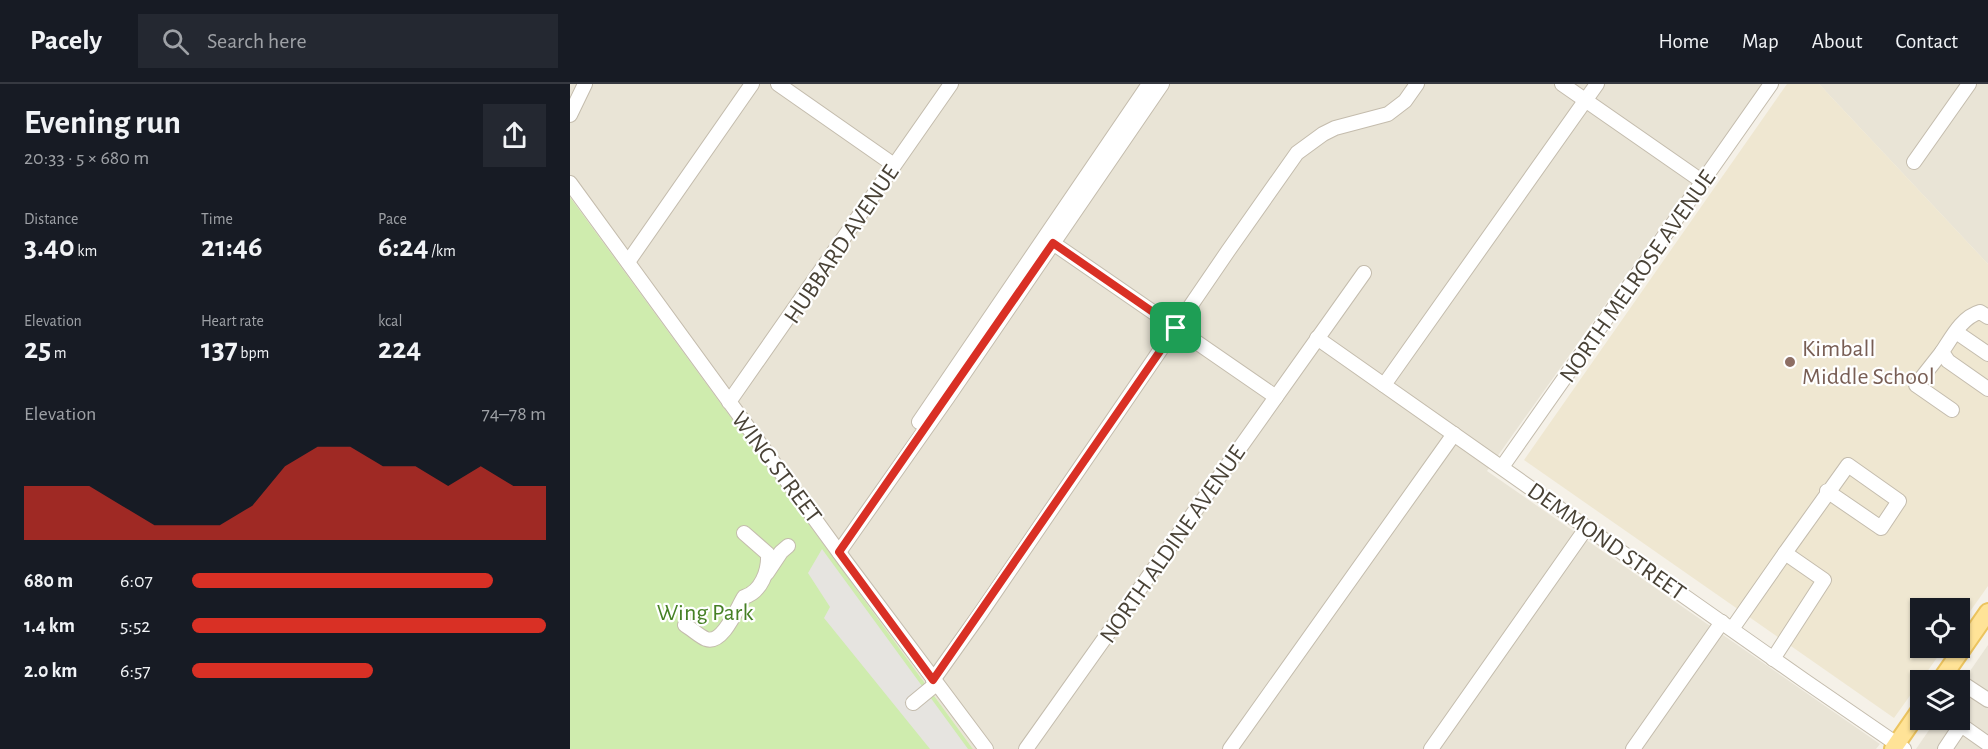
<!DOCTYPE html>
<html lang="en">
<head>
<meta charset="utf-8">
<style>
  :root { --surface:#171b24; --page:#242831; --text:#f1f3f6; --muted:#9ea1a6; --line:#363941; --accent:#d93025 }
  body { margin:0; font-family:"Alegreya Sans",sans-serif; background:var(--page); color:var(--text); height:100vh; display:flex; flex-direction:column; font-size:22px; white-space:nowrap }
  * { box-sizing:border-box; margin:0 }
  p { font-size:20px; color:var(--muted) }
  .icon { flex:none; width:33px; height:33px; fill:none; stroke:currentColor; stroke-width:2; stroke-linecap:round; stroke-linejoin:round }
  .map { position:relative; flex:1; overflow:hidden }
  .details { display:flex; flex-direction:column; background:var(--surface); width:570px }
  .details>* { flex:none }
  .tools { position:absolute; left:1340px; top:514px; display:grid; gap:12px }
  .tools a { display:grid; place-items:center; width:60px; height:60px; border-radius:0px; background:var(--surface); box-shadow:0 2px 4px #0004; font-size:30px }
  .pin { position:absolute; display:grid; place-items:center; width:51px; height:51px; color:#fff; margin:-26px; border-radius:12px; box-shadow:0 3px 9px #0006 }
  .round { display:grid; place-items:center; flex:none; width:63px; height:63px; border-radius:0px; background:var(--page) }
  .overview { display:flex; align-items:center; justify-content:space-between; height:102px; padding:0 24px }
  h1 { font-size:33px; font-weight:700; line-height:45px }
  .stats { display:grid; grid-template-columns:repeat(3,1fr); gap:9px; height:102px; padding:6px 24px }
  .stats div { display:grid; align-content:center }
  .stats b { font-size:30px; font-weight:700 }
  .stats small { font-size:16px; font-weight:400 }
  .stats p { font-size:16px }
  .chart { height:168px; padding:12px 24px }
  .chart p { display:flex; justify-content:space-between }
  .chart svg { width:100%; height:108px; margin-top:6px; fill:var(--accent); opacity:.7 }
  ul { padding:0 24px; list-style:none; font-size:20px }
  li { display:grid; grid-template-columns:96px 72px 1fr; align-items:center; height:45px }
  li i { height:15px; border-radius:8px; background:var(--accent) }
  header { display:flex; align-items:center; gap:36px; box-sizing:border-box; height:84px; padding:0 30px; background:var(--surface); border-bottom:2px solid var(--line) }
  header strong { font-size:28px }
  nav { display:flex; gap:33px; margin-inline-start:auto; font-size:21px }
  .search { width:420px; height:54px; background:var(--page); display:flex; align-items:center; gap:15px; box-sizing:border-box; padding:0 21px; border-radius:0px; color:var(--muted); font-size:22px }
  main { display:flex; flex:1; min-height:0 }
  .map>svg:first-child { display:block }
  .residential { fill:#e9e4d6 }
  .education { fill:#efe7d1 }
  .green { fill:#cfecae }
  .parking { fill:#e6e4e0 }
  .lines { fill:none; stroke-linecap:round; stroke-linejoin:round }
  .minor-casing { stroke:#c4bcad; stroke-width:16 }
  .major-casing { stroke:#ecc45f; stroke-width:20 }
  .minor { stroke:#fff; stroke-width:14 }
  .major { stroke:#ffe397; stroke-width:16 }
  .route-casing { stroke:#fff; stroke-width:12 }
  .route { stroke:#d93025; stroke-width:8 }
  .education-dot { fill:#8d6e63; stroke:#fff; stroke-width:2 }
  .labels { text-anchor:middle; stroke-width:4.5; stroke-linejoin:round; paint-order:stroke }
  .street-label { font-size:24px; fill:#494236; stroke:#fff }
  .education-label { font-size:24px; fill:#785e54; stroke:#fff; text-anchor:start }
  .park-label { font-size:24px; fill:#468025; stroke:#fff }
</style>
</head>
<body>
<header>
<strong>Pacely</strong>
<div class="search"><svg class="icon" aria-label="search" viewBox="0 0 24 24"><circle cx="10" cy="10" r="6"/><path d="M15 15l6 6"/></svg>Search here</div>
<nav><a>Home</a><a>Map</a><a>About</a><a>Contact</a></nav>
</header>
<main>
<section class="details">
<div class="overview"><div><h1>Evening run</h1><p>20:33 · 5 × 680 m</p></div><a class="round"><svg class="icon" aria-label="share" viewBox="0 0 24 24"><path d="M12 15V3M7 8l5-5 5 5M5 13v7h14v-7"/></svg></a></div>
<div class="stats">
<div><p>Distance</p><b>3.40<small> km</small></b></div>
<div><p>Time</p><b>21:46</b></div>
<div><p>Pace</p><b>6:24<small> /km</small></b></div>
</div>
<div class="stats">
<div><p>Elevation</p><b>25<small> m</small></b></div>
<div><p>Heart rate</p><b>137<small> bpm</small></b></div>
<div><p>kcal</p><b>224</b></div>
</div>
<div class="chart"><p><span>Elevation</span>74–78 m</p>
<svg viewBox="0 0 160 44" preserveAspectRatio="none"><path d="M0 44V22L10 22L20 22L30 30L40 38L50 38L60 38L70 30L80 14L90 6L100 6L110 14L120 14L130 22L140 14L150 22L160 22V44z"/></svg>
</div>
<ul>
<li><b>680 m</b>6:07<i style="width:85%"></i></li>
<li><b>1.4 km</b>5:52<i style="width:100%"></i></li>
<li><b>2.0 km</b>6:57<i style="width:51%"></i></li>
</ul>
</section>
<div class="map">
<svg width="1418" height="665" viewBox="0 0 1418 665">
  <rect width="100%" height="100%" fill="#f5f1e8"/>
  <!-- residential -->
  <g class="residential">
    <polygon points="0,0 1192,0 917,387 1310,660 1306,665 403,665 0,113"/>
    <polygon points="1249,0 1418,0 1418,180"/>
    <polygon points="1418,561 1418,665 1346,665 1366,636 1389,636 1389,603"/>
  </g>
  <!-- education -->
  <polygon class="education" points="1217,0 1249,0 1418,180 1418,502 1389,543 1389,525 1350,525 1350,564 1374,564 1324,634 954,376"/>
  <!-- green -->
  <polygon class="green" points="0,113 403,665 0,665"/>
  <!-- parking -->
  <polygon class="parking" points="252,465 398,665 360,665 254,534 260,523 238,489"/>
  <g class="lines">
    <defs>
      <g id="minor">
        <polyline points="208,0 324,81"/>
        <polyline points="992,0 1133,98"/>
        <polyline points="0,31 15,0"/>
        <polyline points="1344,78 1399,0"/>
        <polyline points="0,99 276,478 416,665"/>
        <polyline points="477,155 706,313"/>
        <polyline points="58,178 182,0"/>
        <path d="M1418,233l-8,-5c-18,5 -28,25 -38,40l6,9 40,28"/>
        <polyline points="1386,248 1418,270"/>
        <polyline points="747,254 1235,597 1334,665"/>
        <polyline points="1372,268 1346,301 1382,326"/>
        <polyline points="814,301 1027,0"/>
        <polyline points="159,318 381,0"/>
        <polyline points="349,338 579,0"/>
        <polyline points="932,383 1201,0"/>
        <polyline points="269,468 378,313 592,0"/>
        <polyline points="1215,469 1278,381 1329,417 1311,444 1257,407"/>
        <polyline points="197,489 211,468 218,462"/>
        <path d="M115,541c7,4 14,11 21,14 17,6 31,-31 38,-42 17,-5 25,-26 24,-43l-24,-21"/>
        <polyline points="1162,545 1215,469 1254,496 1203,575"/>
        <polyline points="363,596 410,530 658,167 727,69 753,50 765,44 818,30 835,17 847,0"/>
        <polyline points="1389,597 1418,616"/>
        <polyline points="343,619 366,600"/>
        <polyline points="456,665 794,189"/>
        <polyline points="660,665 884,350"/>
        <polyline points="861,665 1017,443"/>
        <polyline points="1063,665 1152,538"/>
        <polyline points="1375,665 1391,641 1418,660"/>
      </g>
      <g id="major">
        <polyline points="1370,597 1418,528"/>
        <polyline points="1323,665 1350,626"/>
      </g>
    </defs>
    <!-- minor casing -->
    <use href="#minor" class="minor-casing"/>
    <!-- major casing -->
    <use href="#major" class="major-casing"/>
    <!-- minor -->
    <use href="#minor" class="minor"/>
    <!-- major -->
    <use href="#major" class="major"/>
  </g>
  <g class="lines">
    <defs>
      <polygon id="route" points="483,159 606,244 363,596 269,468"/>
    </defs>
    <!-- route casing -->
    <use href="#route" class="route-casing"/>
    <!-- route -->
    <use href="#route" class="route"/>
  </g>
  <!-- markers -->
  <circle class="education-dot" cx="1220" cy="278" r="6"/>
  <g class="labels">
    <!-- street labels -->
    <g class="street-label">
      <text transform="translate(271 160) rotate(-56)" y="8">HUBBARD AVENUE</text>
      <text transform="translate(1067 192) rotate(-55)" y="8">NORTH MELROSE AVENUE</text>
      <text transform="translate(207 383) rotate(53)" y="8">WING STREET</text>
      <text transform="translate(1037 457) rotate(35)" y="8">DEMMOND STREET</text>
      <text transform="translate(602 460) rotate(-55)" y="8">NORTH ALDINE AVENUE</text>
    </g>
    <!-- education labels -->
    <g class="education-label">
      <text x="1232" y="272">Kimball<tspan x="1232" dy="28">Middle School</tspan></text>
    </g>
    <!-- park labels -->
    <g class="park-label">
      <text x="135" y="536">Wing Park</text>
    </g>
  </g>
</svg>
<div class="tools">
<a><svg class="icon" aria-label="locate" viewBox="0 0 24 24"><circle cx="12" cy="12" r="6"/><path d="M12 2v4M12 18v4M2 12h4M18 12h4"/></svg></a>
<a><svg class="icon" aria-label="layers" viewBox="0 0 24 24"><path d="M12 4l9 5-9 5-9-5zM3 14l9 5 9-5"/></svg></a>
</div>
<div class="pin" style="left:606px;top:244px;background:#1e9e55"><svg class="icon" aria-label="arrive" viewBox="0 0 24 24"><path d="M6 21V4h12l-3 4 3 4H6"/></svg></div>
</div>
</main>
</body>
</html>
